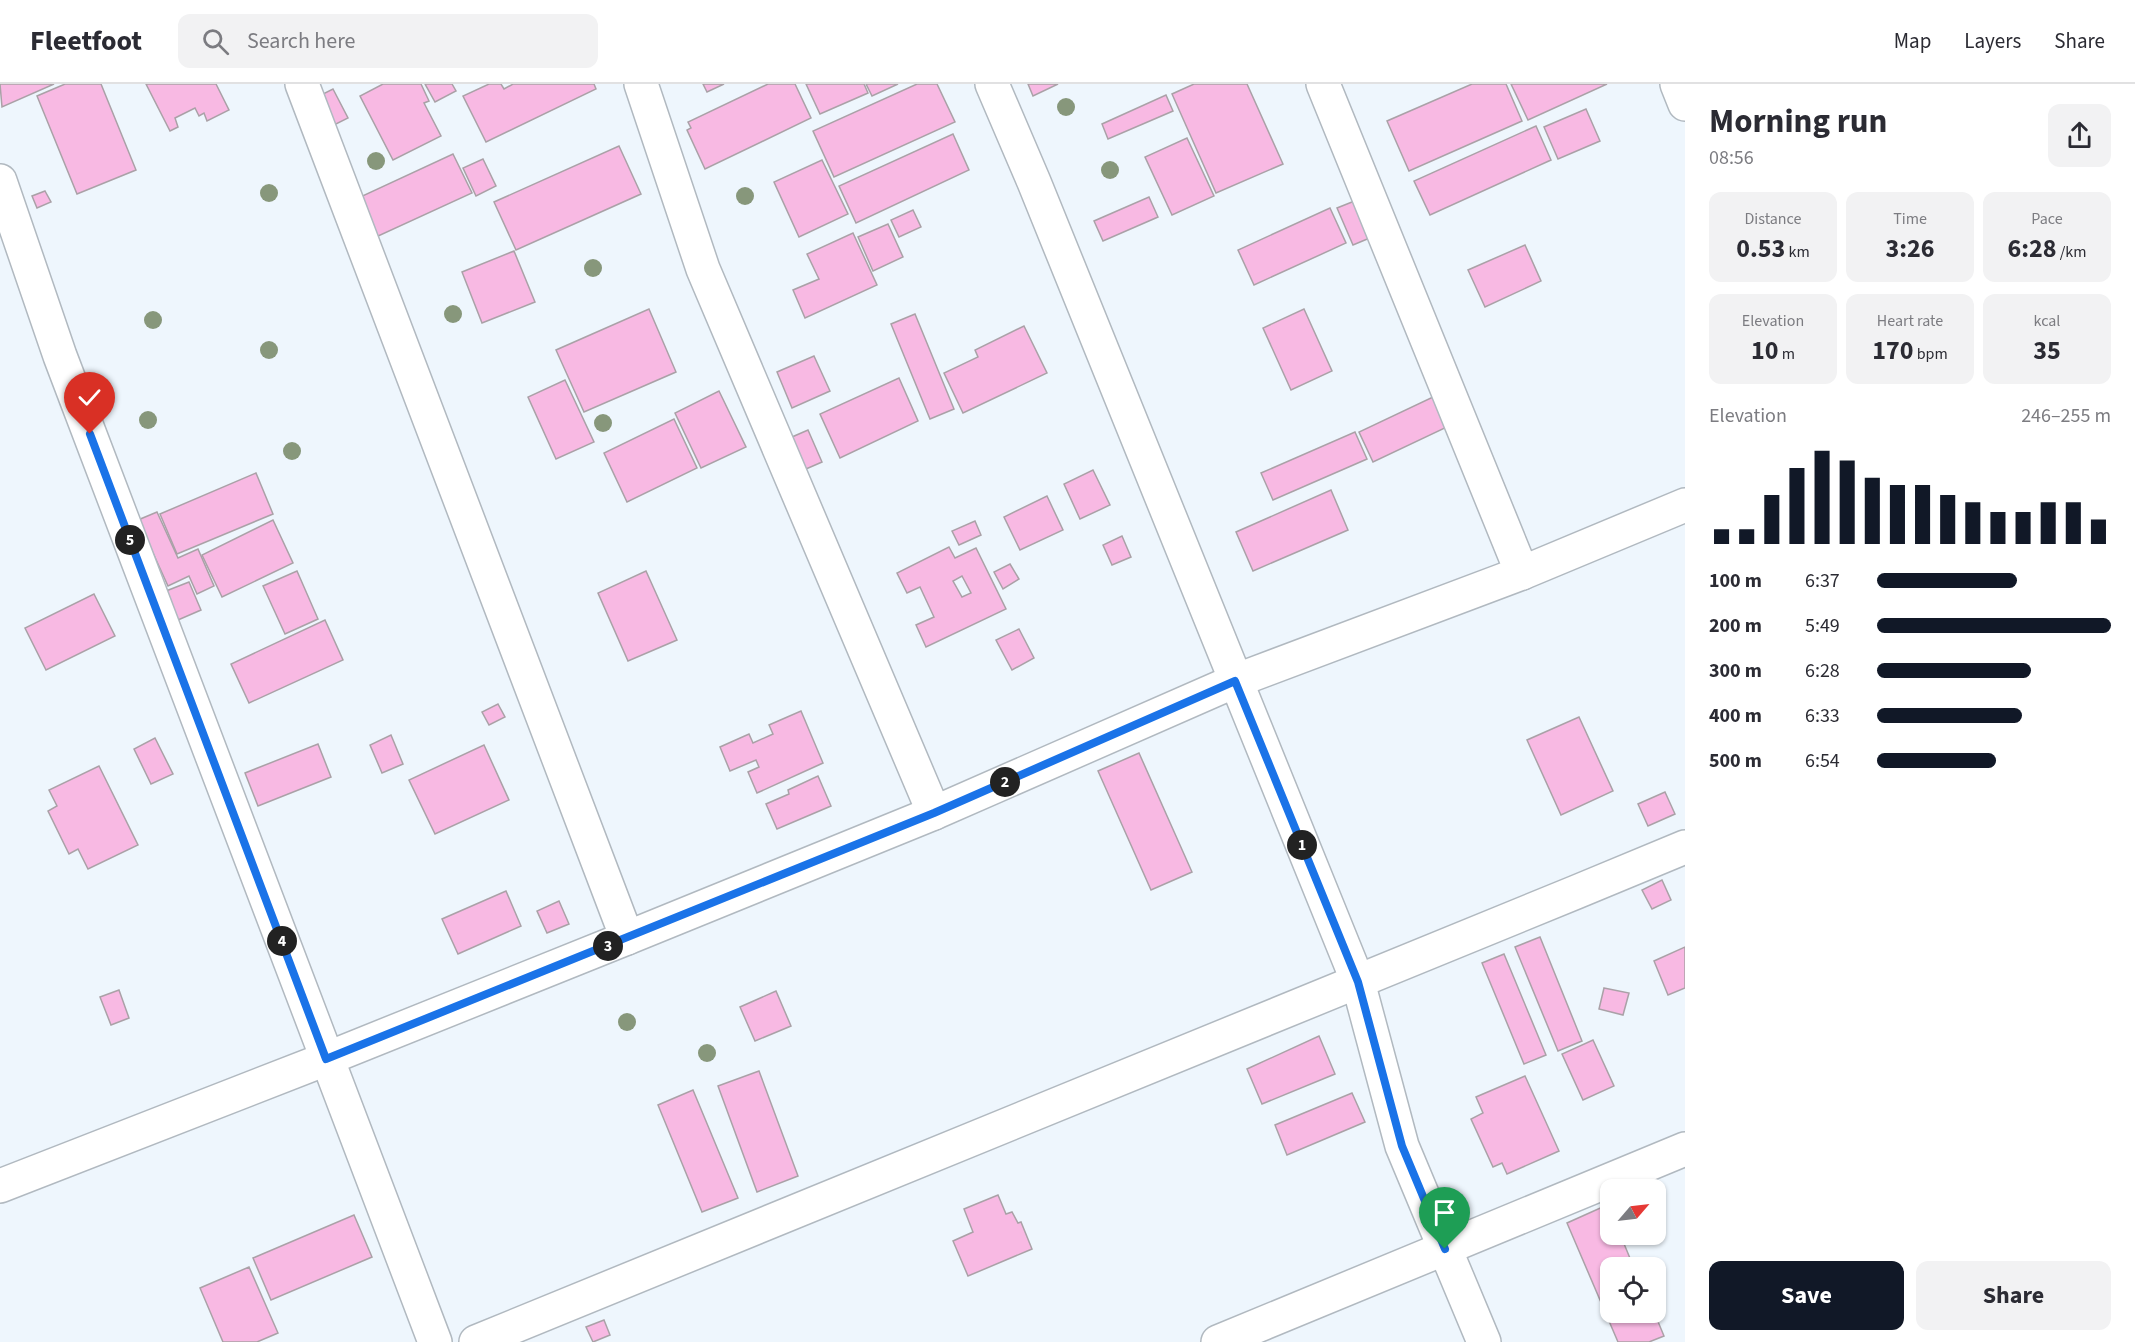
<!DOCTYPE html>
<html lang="en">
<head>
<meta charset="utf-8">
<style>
  :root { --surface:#fff; --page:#f2f2f3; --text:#2b2b33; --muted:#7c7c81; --line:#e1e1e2; --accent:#111827 }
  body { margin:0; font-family:"Source Sans 3",sans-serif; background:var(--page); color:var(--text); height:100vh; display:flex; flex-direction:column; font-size:22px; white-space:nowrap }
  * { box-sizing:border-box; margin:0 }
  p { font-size:20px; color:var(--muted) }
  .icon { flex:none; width:33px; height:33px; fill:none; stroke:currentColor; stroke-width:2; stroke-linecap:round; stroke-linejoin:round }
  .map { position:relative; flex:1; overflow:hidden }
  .details { display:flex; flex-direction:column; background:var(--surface); width:450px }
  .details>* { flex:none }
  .needle { width:39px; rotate:62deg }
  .fabs { position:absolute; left:1600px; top:1095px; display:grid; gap:12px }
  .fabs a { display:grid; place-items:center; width:66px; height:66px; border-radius:12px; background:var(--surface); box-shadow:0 2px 4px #0004; font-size:30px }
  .pin { position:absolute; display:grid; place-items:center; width:51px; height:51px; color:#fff; margin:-62px -26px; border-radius:50% 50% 50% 0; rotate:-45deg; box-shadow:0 0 6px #0007 }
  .pin .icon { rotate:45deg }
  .km { position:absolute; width:30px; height:30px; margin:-15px; border-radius:50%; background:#222; color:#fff; font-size:16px; line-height:30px; text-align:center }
  .round { display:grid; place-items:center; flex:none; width:63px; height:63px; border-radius:12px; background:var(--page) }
  .summary { display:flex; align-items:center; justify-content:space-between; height:102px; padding:0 24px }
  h1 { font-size:33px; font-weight:700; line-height:45px }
  .metrics { display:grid; grid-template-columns:repeat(3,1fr); gap:9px; height:102px; padding:6px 24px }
  .metrics div { display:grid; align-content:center; border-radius:12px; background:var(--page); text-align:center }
  .metrics b { font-size:26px; font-weight:700 }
  .metrics small { font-size:16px; font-weight:400 }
  .metrics p { font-size:16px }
  .chart { height:168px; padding:12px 24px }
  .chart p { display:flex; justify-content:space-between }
  .chart svg { width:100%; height:108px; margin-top:6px; stroke:var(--accent); stroke-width:6 }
  .button { display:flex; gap:12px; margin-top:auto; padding:12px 24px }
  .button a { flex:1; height:69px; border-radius:12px; background:var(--accent); color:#fff; font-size:24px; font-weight:700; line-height:69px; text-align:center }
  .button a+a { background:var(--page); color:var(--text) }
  ul { padding:0 24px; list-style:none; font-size:20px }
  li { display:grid; grid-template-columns:96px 72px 1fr; align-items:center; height:45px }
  li i { height:15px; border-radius:8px; background:var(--accent) }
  header { display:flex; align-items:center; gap:36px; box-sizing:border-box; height:84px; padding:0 30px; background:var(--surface); border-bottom:2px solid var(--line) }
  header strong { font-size:28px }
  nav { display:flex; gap:33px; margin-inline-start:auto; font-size:21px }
  .search { width:420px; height:54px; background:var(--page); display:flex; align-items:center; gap:15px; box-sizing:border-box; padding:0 21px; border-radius:12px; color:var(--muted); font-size:22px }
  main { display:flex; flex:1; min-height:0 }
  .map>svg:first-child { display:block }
  .building { fill:#f8b9e3; stroke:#aaa1a7; stroke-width:1.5; fill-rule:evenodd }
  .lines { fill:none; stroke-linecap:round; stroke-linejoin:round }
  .minor-casing { stroke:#b1b9c0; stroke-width:36 }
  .minor { stroke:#fff; stroke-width:33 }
  .tree { fill:#87977b }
  .route-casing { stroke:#fff; stroke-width:12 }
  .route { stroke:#1a73e8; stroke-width:8 }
</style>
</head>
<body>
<header>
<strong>Fleetfoot</strong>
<div class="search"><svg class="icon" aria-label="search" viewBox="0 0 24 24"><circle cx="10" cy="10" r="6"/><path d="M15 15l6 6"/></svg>Search here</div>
<nav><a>Map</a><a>Layers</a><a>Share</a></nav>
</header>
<main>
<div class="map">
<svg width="1685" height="1258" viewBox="0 0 1685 1258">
  <rect width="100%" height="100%" fill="#eef6fd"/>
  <!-- building -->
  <g class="building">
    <polygon points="0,0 54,0 2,23"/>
    <polygon points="65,0 101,0 136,86 77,110 37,12"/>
    <polygon points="146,0 216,0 229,26 207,37 204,29 199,32 195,24 175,34 178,43 170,47"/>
    <polygon points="383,0 421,0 429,17 424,19 441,52 393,76 360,12"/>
    <polygon points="425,0 452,0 456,7 435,18"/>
    <polygon points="489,0 501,0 504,5 513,0 594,0 596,5 486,58 463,12"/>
    <polygon points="703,0 724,0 707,8"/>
    <polygon points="768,0 795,0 811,34 705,85 687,46 691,44 688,38"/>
    <polygon points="806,0 864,0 868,9 820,30"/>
    <polygon points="866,0 898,0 872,12"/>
    <polygon points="917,0 937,0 955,38 834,93 813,47"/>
    <polygon points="1028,0 1058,0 1033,12"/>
    <polygon points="1194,0 1247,0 1283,80 1216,109 1172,10"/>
    <polygon points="1472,0 1506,0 1522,37 1409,87 1387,37"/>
    <polygon points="1511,0 1607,0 1528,36"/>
    <polygon points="333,5 348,34 328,44 313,15"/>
    <polygon points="1166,11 1173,27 1108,55 1102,40"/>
    <polygon points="1586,25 1600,57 1558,75 1544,43"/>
    <polygon points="1536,42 1551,76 1430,131 1414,97"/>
    <polygon points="953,50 969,86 856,139 839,102"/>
    <polygon points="1187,54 1214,112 1172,131 1145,73"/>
    <polygon points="619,62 641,110 516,166 494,118"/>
    <polygon points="453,70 472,109 376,153 358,114"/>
    <polygon points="483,75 496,102 476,112 463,84"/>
    <polygon points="822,76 848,130 799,153 774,98"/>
    <polygon points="45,107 51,118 37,124 32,112"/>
    <polygon points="1149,113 1158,133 1103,157 1094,137"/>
    <polygon points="1357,116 1372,153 1353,161 1337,124"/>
    <polygon points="1330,124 1346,159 1254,201 1238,166"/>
    <polygon points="913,126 921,143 899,153 891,136"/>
    <polygon points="888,140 903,173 873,187 858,153"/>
    <polygon points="853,149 877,201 805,234 793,206 819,195 807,170"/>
    <polygon points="1525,161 1541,197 1485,223 1468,186"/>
    <polygon points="514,167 535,218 482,239 462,188"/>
    <polygon points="649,225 676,288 584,328 556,266"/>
    <polygon points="1304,225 1332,287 1291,306 1263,244"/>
    <polygon points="915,230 954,325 930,335 891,240"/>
    <polygon points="1024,242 1047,289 963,329 944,289 978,273 975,266"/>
    <polygon points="814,272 830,307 792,324 777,288"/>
    <polygon points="899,294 918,337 840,374 820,330"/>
    <polygon points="565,296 594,358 556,375 528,313"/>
    <polygon points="719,307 746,363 701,384 675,329"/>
    <polygon points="1433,313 1447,343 1373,378 1359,348"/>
    <polygon points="674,335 697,384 627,418 604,369"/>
    <polygon points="808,346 822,378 806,385 792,353"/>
    <polygon points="1355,348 1367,375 1273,416 1261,389"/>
    <polygon points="1093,386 1110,421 1080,435 1064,400"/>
    <polygon points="256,389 273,430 177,470 160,430"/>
    <polygon points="1331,406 1348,446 1253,487 1236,448"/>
    <polygon points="1047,412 1063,446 1020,466 1004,433"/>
    <polygon points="157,428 178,474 198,465 214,502 197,510 189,492 168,502 138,436"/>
    <polygon points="273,436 293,479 222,513 202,471"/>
    <polygon points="975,437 981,451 959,461 952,447"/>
    <polygon points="1122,452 1131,473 1112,481 1103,461"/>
    <path d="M949,463l6,11 21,-10 30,61 -80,38 -10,-22 18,-8 -14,-30 -13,6 -10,-20zM962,492l9,17 -9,4 -9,-16z"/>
    <polygon points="1010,480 1019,495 1003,505 994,488"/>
    <polygon points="297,487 318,535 285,550 263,502"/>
    <polygon points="646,487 677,556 628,577 598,509"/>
    <polygon points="189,498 201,526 178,536 166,507"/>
    <polygon points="94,510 115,552 46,586 25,544"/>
    <polygon points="325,536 343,576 249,619 231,580"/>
    <polygon points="1019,545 1034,574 1012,586 996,556"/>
    <polygon points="498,620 505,633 489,641 482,628"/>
    <polygon points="801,627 823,679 757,709 748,688 759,683 756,676 730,687 720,663 749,650 753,659 773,650 769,641"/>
    <polygon points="1579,633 1613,707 1561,731 1527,656"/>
    <polygon points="391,651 403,680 382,689 370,661"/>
    <polygon points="155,654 173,690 151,700 134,665"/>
    <polygon points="318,660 331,693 258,722 245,689"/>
    <polygon points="484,661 509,716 435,750 409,696"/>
    <polygon points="1139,669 1192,788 1151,806 1098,687"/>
    <polygon points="99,682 138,761 88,785 78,765 69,770 48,727 57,722 49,706"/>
    <polygon points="818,692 831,722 777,745 766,720 789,710 788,706"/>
    <polygon points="1665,708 1675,730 1648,742 1638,720"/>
    <polygon points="1662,796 1671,816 1652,825 1642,806"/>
    <polygon points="506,807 521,842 458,870 442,835"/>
    <polygon points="559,817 569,840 547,849 537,827"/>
    <polygon points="1540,853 1582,957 1558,967 1515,863"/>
    <polygon points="1685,863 1685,904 1668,911 1654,877"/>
    <polygon points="1504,870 1546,971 1524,980 1482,879"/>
    <polygon points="1604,904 1629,909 1623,931 1599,925"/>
    <polygon points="119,906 129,934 111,941 100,913"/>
    <polygon points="776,907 791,942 755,957 740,923"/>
    <polygon points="1319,952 1335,990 1262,1020 1247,985"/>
    <polygon points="1593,956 1614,1002 1583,1016 1562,970"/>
    <polygon points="759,987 798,1092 757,1108 718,1002"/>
    <polygon points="1525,992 1559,1067 1507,1090 1502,1079 1493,1083 1471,1035 1483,1029 1476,1013"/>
    <polygon points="693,1006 738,1114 702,1128 658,1021"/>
    <polygon points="1352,1009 1365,1038 1287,1071 1275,1041"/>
    <polygon points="998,1111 1006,1130 1012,1128 1018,1139 1021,1138 1032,1165 968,1192 953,1157 973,1148 964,1125"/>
    <polygon points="1607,1121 1611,1130 1611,1150 1620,1150 1634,1184 1611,1184 1611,1228 1654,1228 1664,1252 1649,1258 1618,1258 1567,1139"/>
    <polygon points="354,1131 372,1173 271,1216 253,1174"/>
    <polygon points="249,1183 278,1249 257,1258 223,1258 200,1204"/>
    <polygon points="604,1236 610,1251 593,1258 586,1243"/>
  </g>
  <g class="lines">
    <defs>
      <g id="minor">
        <polyline points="302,0 627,854"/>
        <polyline points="641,0 703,185 934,729"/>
        <polyline points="992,0 1034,98 1358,898 1402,1062 1484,1258"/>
        <polyline points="1323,0 1522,489"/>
        <polyline points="1677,0 1685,20"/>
        <polyline points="0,97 60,272 435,1258"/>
        <polyline points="0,1102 326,975 627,854 934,729 1235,597 1522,489 1685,421"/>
        <path d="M476,1258c403,-166 807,-328 1209,-495"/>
        <polyline points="1218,1258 1685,1065"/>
      </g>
    </defs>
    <!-- minor casing -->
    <use href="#minor" class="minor-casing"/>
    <!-- minor -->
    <use href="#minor" class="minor"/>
  </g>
  <!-- trees -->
  <g class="tree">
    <circle cx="1066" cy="23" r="9"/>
    <circle cx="376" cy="77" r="9"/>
    <circle cx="1110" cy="86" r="9"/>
    <circle cx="269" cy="109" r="9"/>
    <circle cx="745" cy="112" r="9"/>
    <circle cx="593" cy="184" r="9"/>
    <circle cx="453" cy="230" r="9"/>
    <circle cx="153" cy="236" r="9"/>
    <circle cx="269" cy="266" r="9"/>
    <circle cx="148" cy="336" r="9"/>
    <circle cx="603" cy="339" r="9"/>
    <circle cx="292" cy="367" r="9"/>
    <circle cx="627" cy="938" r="9"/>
    <circle cx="707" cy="969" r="9"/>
  </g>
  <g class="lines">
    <defs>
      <polyline id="route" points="90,350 326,975 934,729 1235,597 1358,898 1402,1062 1445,1165"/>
    </defs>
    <!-- route casing -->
    <use href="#route" class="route-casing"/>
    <!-- route -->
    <use href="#route" class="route"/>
  </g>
</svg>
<div class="fabs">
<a><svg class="needle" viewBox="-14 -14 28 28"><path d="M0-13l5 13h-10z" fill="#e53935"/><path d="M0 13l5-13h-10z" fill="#7c7c81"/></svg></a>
<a><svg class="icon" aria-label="locate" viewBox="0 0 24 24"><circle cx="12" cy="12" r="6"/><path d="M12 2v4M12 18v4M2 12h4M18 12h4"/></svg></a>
</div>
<div class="pin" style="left:1445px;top:1165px;background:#1e9e55"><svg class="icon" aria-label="arrive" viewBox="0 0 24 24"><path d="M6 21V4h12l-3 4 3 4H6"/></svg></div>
<div class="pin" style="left:90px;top:350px;background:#d93025"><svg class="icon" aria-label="check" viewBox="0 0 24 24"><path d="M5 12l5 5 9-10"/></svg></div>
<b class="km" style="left:1302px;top:761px">1</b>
<b class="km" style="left:1005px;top:698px">2</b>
<b class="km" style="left:608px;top:862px">3</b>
<b class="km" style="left:282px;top:857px">4</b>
<b class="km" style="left:130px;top:456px">5</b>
</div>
<section class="details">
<div class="summary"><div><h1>Morning run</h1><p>08:56</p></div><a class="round"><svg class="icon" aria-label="share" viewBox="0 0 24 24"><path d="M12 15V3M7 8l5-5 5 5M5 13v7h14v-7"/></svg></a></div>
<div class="metrics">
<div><p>Distance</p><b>0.53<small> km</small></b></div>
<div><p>Time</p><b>3:26</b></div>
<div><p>Pace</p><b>6:28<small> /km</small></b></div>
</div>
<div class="metrics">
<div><p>Elevation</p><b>10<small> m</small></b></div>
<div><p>Heart rate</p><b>170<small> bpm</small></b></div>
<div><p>kcal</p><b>35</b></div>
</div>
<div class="chart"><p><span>Elevation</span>246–255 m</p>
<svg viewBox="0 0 160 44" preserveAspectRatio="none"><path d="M5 44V38M15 44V38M25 44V24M35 44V13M45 44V6M55 44V10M65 44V17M75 44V20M85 44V20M95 44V24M105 44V27M115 44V31M125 44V31M135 44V27M145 44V27M155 44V34"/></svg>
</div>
<ul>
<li><b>100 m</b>6:37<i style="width:60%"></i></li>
<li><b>200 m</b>5:49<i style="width:100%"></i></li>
<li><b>300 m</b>6:28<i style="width:66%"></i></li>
<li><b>400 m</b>6:33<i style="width:62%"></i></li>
<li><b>500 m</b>6:54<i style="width:51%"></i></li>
</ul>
<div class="button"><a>Save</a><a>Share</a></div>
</section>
</main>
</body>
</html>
